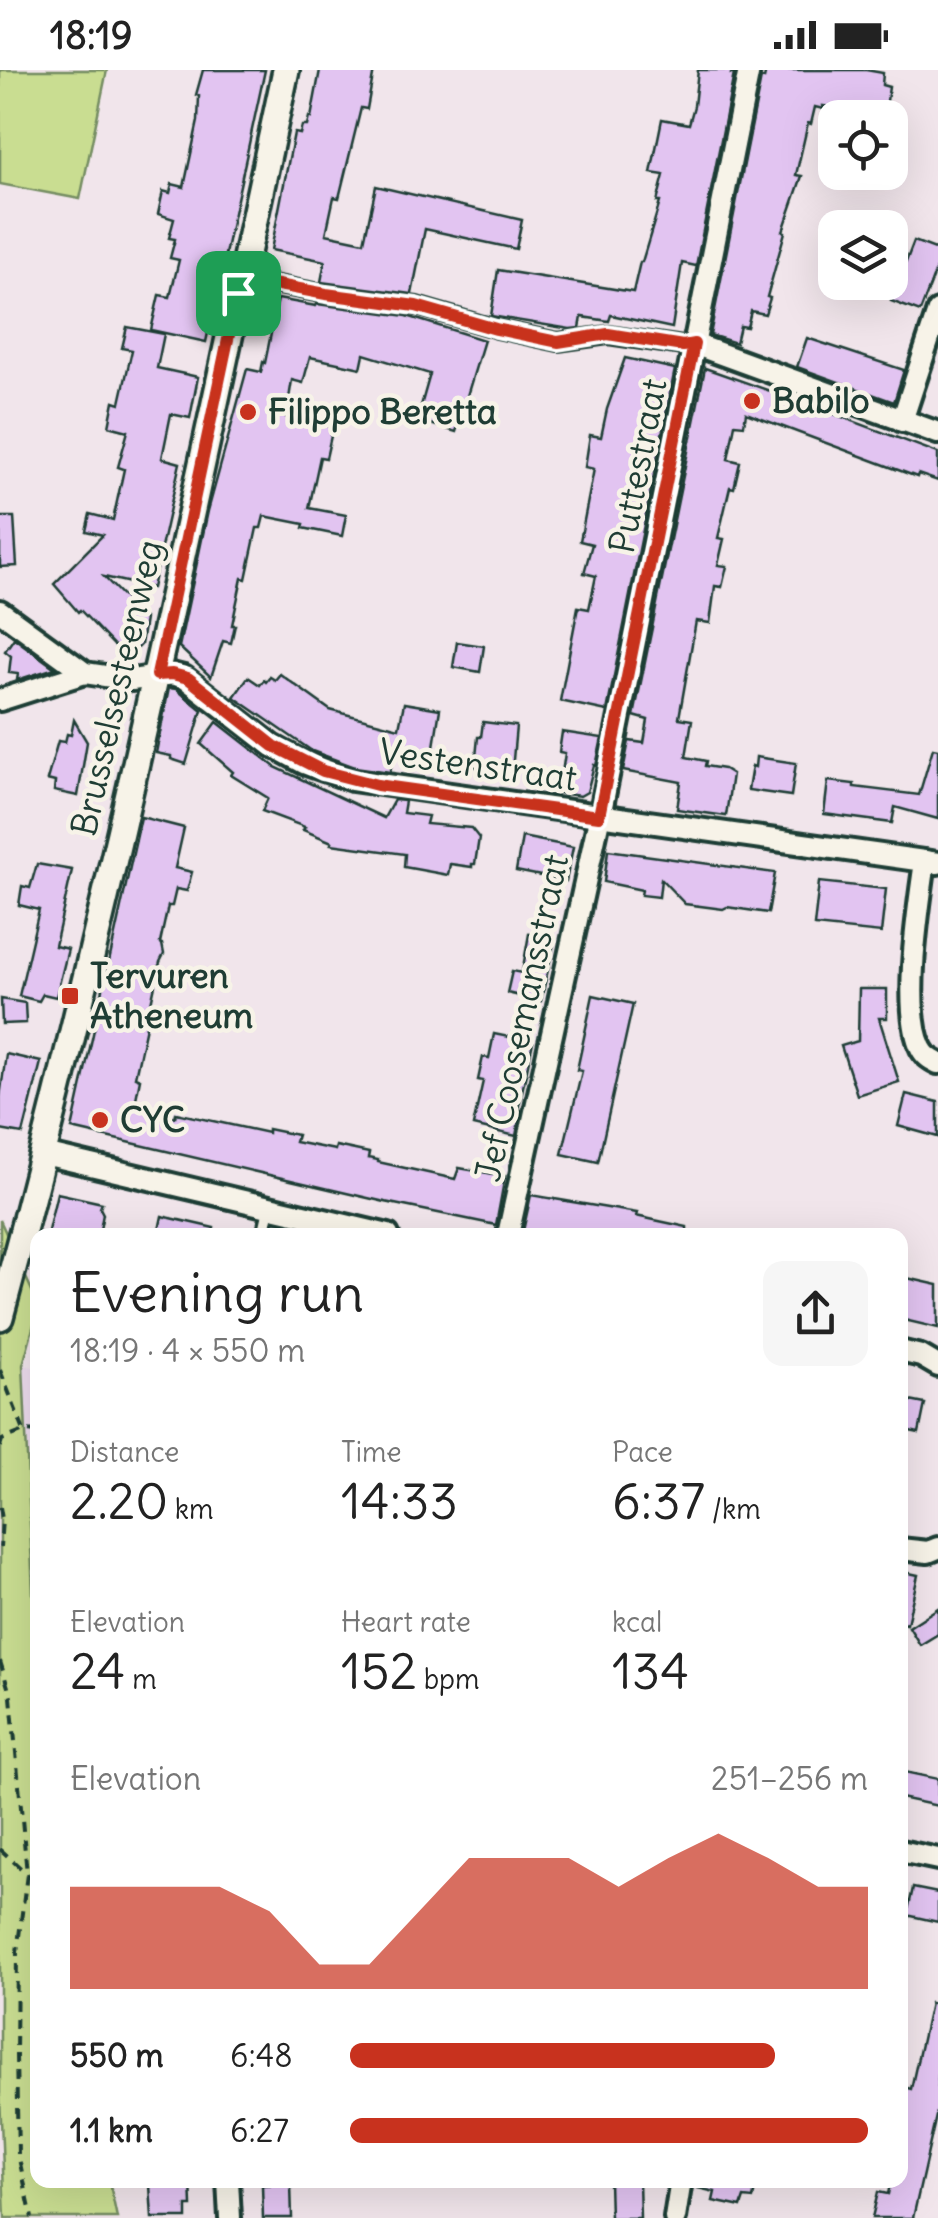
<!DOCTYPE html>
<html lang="en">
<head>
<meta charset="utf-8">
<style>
  :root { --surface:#fff; --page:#f6f6f6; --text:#222; --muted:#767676; --accent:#c8321e }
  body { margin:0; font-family:Delius,sans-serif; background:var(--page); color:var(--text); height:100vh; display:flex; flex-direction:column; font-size:38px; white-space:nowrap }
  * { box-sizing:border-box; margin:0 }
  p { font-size:32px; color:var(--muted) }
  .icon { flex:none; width:55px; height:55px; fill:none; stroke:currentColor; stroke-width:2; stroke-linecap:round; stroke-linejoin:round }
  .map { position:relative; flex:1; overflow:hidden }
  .drawer { position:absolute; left:30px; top:1158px; width:878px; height:960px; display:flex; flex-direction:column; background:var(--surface); border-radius:20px; box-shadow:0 10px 40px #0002 }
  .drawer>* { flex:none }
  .tools { position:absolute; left:818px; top:30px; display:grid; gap:20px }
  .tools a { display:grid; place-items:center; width:90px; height:90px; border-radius:20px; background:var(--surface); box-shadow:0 10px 40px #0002; font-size:50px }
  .pin { position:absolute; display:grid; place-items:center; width:85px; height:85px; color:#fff; margin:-42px; border-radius:20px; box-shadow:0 5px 15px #0006 }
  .round { display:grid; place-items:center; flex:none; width:105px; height:105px; border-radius:20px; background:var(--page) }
  .head { display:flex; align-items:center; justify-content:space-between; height:170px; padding:0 40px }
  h1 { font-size:55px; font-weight:600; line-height:75px }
  .metrics { display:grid; grid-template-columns:repeat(3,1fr); gap:15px; height:170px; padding:10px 40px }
  .metrics div { display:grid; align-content:center }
  .metrics b { font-size:50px; font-weight:600 }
  .metrics small { font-size:28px; font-weight:400 }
  .metrics p { font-size:28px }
  .chart { height:280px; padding:20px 40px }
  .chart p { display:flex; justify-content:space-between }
  .chart svg { width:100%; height:180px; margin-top:10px; fill:var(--accent); opacity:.7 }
  ul { padding:0 40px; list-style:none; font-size:32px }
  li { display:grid; grid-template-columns:160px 120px 1fr; align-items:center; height:75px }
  li i { height:25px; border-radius:12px; background:var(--accent) }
  .status { display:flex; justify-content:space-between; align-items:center; height:70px; padding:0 50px; background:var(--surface); direction:ltr }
  .status svg { height:28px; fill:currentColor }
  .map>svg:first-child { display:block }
  .built { fill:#ecdbed }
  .green { fill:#c9dd91; stroke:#748d62; stroke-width:2.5 }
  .building { fill:#e2c4f1; stroke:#1f3d34; stroke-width:2.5 }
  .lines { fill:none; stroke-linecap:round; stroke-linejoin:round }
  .service-casing { stroke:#1f3d34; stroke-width:18 }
  .pedestrian-casing { stroke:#1f3d34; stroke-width:22 }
  .minor-casing { stroke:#1f3d34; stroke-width:28 }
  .tertiary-casing { stroke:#1f3d34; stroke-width:32 }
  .path { stroke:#1f3d34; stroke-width:4; stroke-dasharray:10 8; stroke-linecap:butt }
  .service { stroke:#f7f3e8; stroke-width:10 }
  .pedestrian { stroke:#f7f3e8; stroke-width:15 }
  .minor { stroke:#f7f3e8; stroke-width:20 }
  .tertiary { stroke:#f7f3e8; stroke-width:25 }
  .route-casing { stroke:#fff; stroke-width:20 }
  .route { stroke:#c8321e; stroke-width:12 }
  .poi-dot { fill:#c8321e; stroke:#f7f3e8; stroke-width:4 }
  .labels { text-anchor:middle; stroke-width:9; stroke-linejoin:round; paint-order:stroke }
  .poi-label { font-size:35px; font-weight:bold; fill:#1f3d34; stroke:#f7f3e8; text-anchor:start }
  .street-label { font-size:35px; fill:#1f3d34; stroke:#f7f3e8 }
</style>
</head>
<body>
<div class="status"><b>18:19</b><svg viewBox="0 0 49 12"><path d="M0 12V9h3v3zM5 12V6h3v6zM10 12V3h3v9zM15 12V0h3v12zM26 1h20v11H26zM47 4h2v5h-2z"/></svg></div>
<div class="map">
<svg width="938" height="2148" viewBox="0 0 938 2148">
  <rect width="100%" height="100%" fill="#f1e5eb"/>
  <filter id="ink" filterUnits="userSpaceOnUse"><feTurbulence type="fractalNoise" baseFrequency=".01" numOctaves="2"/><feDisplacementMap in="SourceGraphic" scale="20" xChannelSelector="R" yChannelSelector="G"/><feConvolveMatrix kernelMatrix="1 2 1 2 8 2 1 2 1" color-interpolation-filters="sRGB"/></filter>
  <g filter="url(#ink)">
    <!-- built -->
    <polygon class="built" points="23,1295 38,1298 37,1638 32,1517"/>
    <!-- green -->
    <g class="green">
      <polygon points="0,0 107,0 80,129 0,114"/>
      <polygon points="0,1150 38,1234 37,1243 23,1295 38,1638 38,2110 109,2110 117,2148 5,2148 0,2025"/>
    </g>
    <!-- building -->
    <g class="building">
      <polygon points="203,0 265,0 206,272 151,260 159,225 170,227 179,190 170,188 175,169 169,168 174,149 158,144 163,121 170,123 172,114 184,117 198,51 199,26 196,25"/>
      <polygon points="320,0 374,0 367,39 361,38 339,128 334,127 326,164 364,172 376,116 522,150 516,179 425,159 412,224 321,212 325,191 271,180 294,63 300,64 302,56 307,56 309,47 311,48"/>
      <polygon points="698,0 732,0 731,4 734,4 696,196 682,193 672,258 611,245 609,251 582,247 580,258 570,259 491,246 498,200 633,222 640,192 642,192 660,132 657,132 664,105 651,103 662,49 689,54 694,36"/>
      <polygon points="766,0 866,0 883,3 882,15 889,17 885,45 823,36 823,39 815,37 811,54 808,53 796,105 802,106 783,161 785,162 767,227 770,228 765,244 751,241 747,257 740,256 736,273 710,265 761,8 764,9"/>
      <polygon points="914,171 938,180 938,195 920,242 891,231"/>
      <polygon points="278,229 316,236 317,234 407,246 484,270 456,362 417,350 430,304 364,284 361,298 310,287 303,313 292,310 286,347 333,357 326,388 320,387 309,438 346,445 342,466 303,458 304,454 264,446 261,458 257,458 246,509 242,508 232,555 235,555 231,573 223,571 211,607 179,577 208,441 247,299 261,302 263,292 265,293"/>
      <polygon points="127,257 164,264 157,298 198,307 190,348 171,344 162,388 180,393 152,518 104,507 145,549 141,575 127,589 80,540 78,542 54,514 103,465 86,461 90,444 113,450 124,399 118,397 128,361 109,356 114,331 120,333 132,280 122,278"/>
      <polygon points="807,268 904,300 894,332 797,297"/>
      <polygon points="625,288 675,299 607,641 560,631 578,537 589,539 596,506 584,503 592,474 580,471 594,399 585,397 590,365 601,367 607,339"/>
      <polygon points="705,298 787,327 788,323 804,329 802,332 938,383 938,411 918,404 917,407 746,343 744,355 735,354 728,389 740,392 734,418 730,417 718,468 724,469 718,495 727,496 722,517 715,516 710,553 696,551 679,648 692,650 686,687 706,691 705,696 724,699 732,704 726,746 677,739 681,712 623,701 629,671 644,673 648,650 634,646"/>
      <polygon points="0,447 14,447 17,496 0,497"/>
      <polygon points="14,568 55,598 17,610 18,604 9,603 11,586 5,581"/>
      <polygon points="457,572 484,576 480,602 453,597"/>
      <polygon points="280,604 330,640 399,658 404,633 440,639 432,689 394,682 390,702 355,697 312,681 234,627 248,607 260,615 264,610 266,612 270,607 275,610"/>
      <polygon points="169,618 176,619 202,640 186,694 171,689 171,686 156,683"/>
      <polygon points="74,650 87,672 78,726 54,721 55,712 47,710 58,671 65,672 67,664 71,665"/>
      <polygon points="217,652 275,697 384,748 394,730 405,731 403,743 428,746 426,754 471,758 479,768 475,794 472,794 472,797 450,794 448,805 404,797 405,784 331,774 332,772 303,760 305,757 262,741 268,728 231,705 233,702 201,674"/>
      <polygon points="483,652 516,656 512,701 475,697 478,667 481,667"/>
      <polygon points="562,662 602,668 596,696 594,695 587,722 580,726 559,723 565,683 559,682"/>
      <polygon points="933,678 938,679 938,749 895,737 892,753 824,744 828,711 854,714 854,717 919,725"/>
      <polygon points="756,687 796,693 791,726 748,720 752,696 755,697"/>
      <polygon points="141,747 184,758 175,798 192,802 187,821 176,819 172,836 168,836 160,873 162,874 164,884 160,892 135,1007 140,1009 135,1034 168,1052 170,1046 175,1047 176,1043 268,1063 268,1059 297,1065 295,1072 335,1080 336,1076 369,1083 368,1088 378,1090 378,1092 455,1109 459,1098 505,1106 496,1155 385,1132 72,1059"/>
      <polygon points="522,767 573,777 566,811 516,801"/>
      <polygon points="608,780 775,803 768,843 727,837 723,839 685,834 661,809 659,827 641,825 642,820 604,812"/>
      <polygon points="37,794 72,800 55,876 68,879 56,927 43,924 39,931 19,926 39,840 19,835 22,816 30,818"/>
      <polygon points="819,812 886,819 881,863 814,856"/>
      <polygon points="529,864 555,869 541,931 507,923 512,901 522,903"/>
      <polygon points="859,919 887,919 887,948 879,948 899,1012 857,1025 841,976 858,971"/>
      <polygon points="593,925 633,934 598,1092 562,1084 582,1001 577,1000"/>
      <polygon points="1,929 25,933 26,953 2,954"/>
      <polygon points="494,964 533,972 518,1040 521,1040 516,1066 473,1056 483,1011 478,1010 483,987 489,988"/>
      <polygon points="6,984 41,992 23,1064 0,1060 0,1027"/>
      <polygon points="906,1024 938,1032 938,1067 898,1056"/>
      <polygon points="57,1123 102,1133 100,1138 103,1144 99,1165 47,1165"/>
      <polygon points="531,1125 637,1143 636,1146 687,1157 687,1165 538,1165 527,1162 523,1161"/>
      <polygon points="162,1146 214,1158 213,1165 158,1165"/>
      <polygon points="907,1208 938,1215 938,1258 900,1249 900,1214 905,1215"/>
      <polygon points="900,1329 925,1334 919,1363 900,1359"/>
      <polygon points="900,1501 918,1505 907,1554 900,1553"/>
      <polygon points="938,1538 938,1564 920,1575 909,1557"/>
      <polygon points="900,1701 938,1709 938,1736 900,1728"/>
      <polygon points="913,1818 938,1823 938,1852 907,1845"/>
      <polygon points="930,1933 938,1934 938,2037 913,2148 872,2148 878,2122 888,2124 891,2110 900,2110 900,2016 911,2019"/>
      <polygon points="160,2110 191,2110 192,2136 187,2136 187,2148 152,2148 150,2115 160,2115"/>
      <polygon points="609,2110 639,2110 640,2148 610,2148"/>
      <polygon points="698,2110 757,2110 753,2129 744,2128 741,2137 713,2131 715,2122 698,2118"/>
      <polygon points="291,2114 292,2148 263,2148 262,2115"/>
    </g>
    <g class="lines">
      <defs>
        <polyline id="service" points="263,1165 269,1139"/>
        <polyline id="pedestrian" points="241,208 326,224 417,236 497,259 558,272 608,265 683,276 694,274"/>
        <g id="minor">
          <polyline points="694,274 938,363"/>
          <polyline points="902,351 938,241"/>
          <polyline points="0,541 85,603 132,610 172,604 184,607 273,676 304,693 352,710 938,793"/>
          <polyline points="0,630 85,603"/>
          <path d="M925,791c-6,44 -23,148 -4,187 4,8 9,11 17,15"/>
          <polyline points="44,1084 388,1165"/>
          <polyline points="508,1165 603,731 749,0"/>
          <polyline points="900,1281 921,1286 938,1296"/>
          <polyline points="900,1479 928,1482 938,1478"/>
          <polyline points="900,1781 938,1789"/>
          <polyline points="228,2110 230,2148"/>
          <polyline points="675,2148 681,2110"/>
        </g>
        <path id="tertiary" d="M0,1247c111,-412 197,-830 286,-1247"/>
      </defs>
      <!-- service casing -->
      <use href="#service" class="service-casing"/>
      <!-- pedestrian casing -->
      <use href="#pedestrian" class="pedestrian-casing"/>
      <!-- minor casing -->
      <use href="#minor" class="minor-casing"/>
      <!-- tertiary casing -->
      <use href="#tertiary" class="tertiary-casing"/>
      <!-- path -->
      <g class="path">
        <polyline points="0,1300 24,1361"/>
        <polyline points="0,1377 2,1370 24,1361 38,1362"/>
        <polyline points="0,1437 2,1449 0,1478"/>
        <polyline points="0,1591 11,1627 27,1804 17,1882 16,1986 18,2084 32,2148"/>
        <polyline points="0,1779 38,1814"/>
      </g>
      <!-- service -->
      <use href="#service" class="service"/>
      <!-- pedestrian -->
      <use href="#pedestrian" class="pedestrian"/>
      <!-- minor -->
      <use href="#minor" class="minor"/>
      <!-- tertiary -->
      <use href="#tertiary" class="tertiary"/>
    </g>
  </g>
  <g class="lines" filter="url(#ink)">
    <defs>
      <polygon id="route" points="241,208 326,224 416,236 496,259 558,272 608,264 683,276 694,274 599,746 377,715 323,701 274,676 188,608 172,604 157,605"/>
    </defs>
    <!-- route casing -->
    <use href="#route" class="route-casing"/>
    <!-- route -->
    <use href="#route" class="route"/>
  </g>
  <!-- markers -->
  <g class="poi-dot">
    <circle cx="752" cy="331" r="10"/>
    <circle cx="248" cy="342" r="10"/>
    <rect x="60" y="916" width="20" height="20" rx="5"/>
    <circle cx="100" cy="1050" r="10"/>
  </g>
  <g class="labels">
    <!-- poi labels -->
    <g class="poi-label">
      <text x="772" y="343">Babilo</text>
      <text x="268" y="354">Filippo Beretta</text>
      <text x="90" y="918">Tervuren<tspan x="90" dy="40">Atheneum</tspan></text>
      <text x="120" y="1062">CYC</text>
    </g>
    <!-- street labels -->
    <g class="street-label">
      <text transform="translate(638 396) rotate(-79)" y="12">Puttestraat</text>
      <text transform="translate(117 618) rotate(-77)" y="12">Brusselsesteenweg</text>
      <text transform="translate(478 695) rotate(8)" y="12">Vestenstraat</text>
      <text transform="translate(522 948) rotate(-78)" y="12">Jef Coosemansstraat</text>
    </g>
  </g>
</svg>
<div class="tools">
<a><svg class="icon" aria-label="locate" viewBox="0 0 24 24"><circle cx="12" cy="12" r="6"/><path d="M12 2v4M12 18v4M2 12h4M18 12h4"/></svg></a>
<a><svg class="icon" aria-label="layers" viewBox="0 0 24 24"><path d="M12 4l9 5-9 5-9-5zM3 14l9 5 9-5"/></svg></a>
</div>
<div class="pin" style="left:238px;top:223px;background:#1e9e55"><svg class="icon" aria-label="arrive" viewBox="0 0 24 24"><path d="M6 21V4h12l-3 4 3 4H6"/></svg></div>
<section class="drawer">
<div class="head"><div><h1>Evening run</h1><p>18:19 · 4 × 550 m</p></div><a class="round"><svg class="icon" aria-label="share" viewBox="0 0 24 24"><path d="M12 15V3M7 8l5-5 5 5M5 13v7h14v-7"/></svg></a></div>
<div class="metrics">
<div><p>Distance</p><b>2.20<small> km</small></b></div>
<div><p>Time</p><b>14:33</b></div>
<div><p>Pace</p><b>6:37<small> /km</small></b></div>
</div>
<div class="metrics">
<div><p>Elevation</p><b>24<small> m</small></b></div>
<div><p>Heart rate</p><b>152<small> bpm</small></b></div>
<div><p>kcal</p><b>134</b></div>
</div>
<div class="chart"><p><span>Elevation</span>251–256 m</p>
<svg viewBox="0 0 160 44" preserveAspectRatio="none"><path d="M0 44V19L10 19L20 19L30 19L40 25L50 38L60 38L70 25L80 12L90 12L100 12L110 19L120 12L130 6L140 12L150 19L160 19V44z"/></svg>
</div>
<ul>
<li><b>550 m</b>6:48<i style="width:82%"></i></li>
<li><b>1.1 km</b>6:27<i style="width:100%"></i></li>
</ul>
</section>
</div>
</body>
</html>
